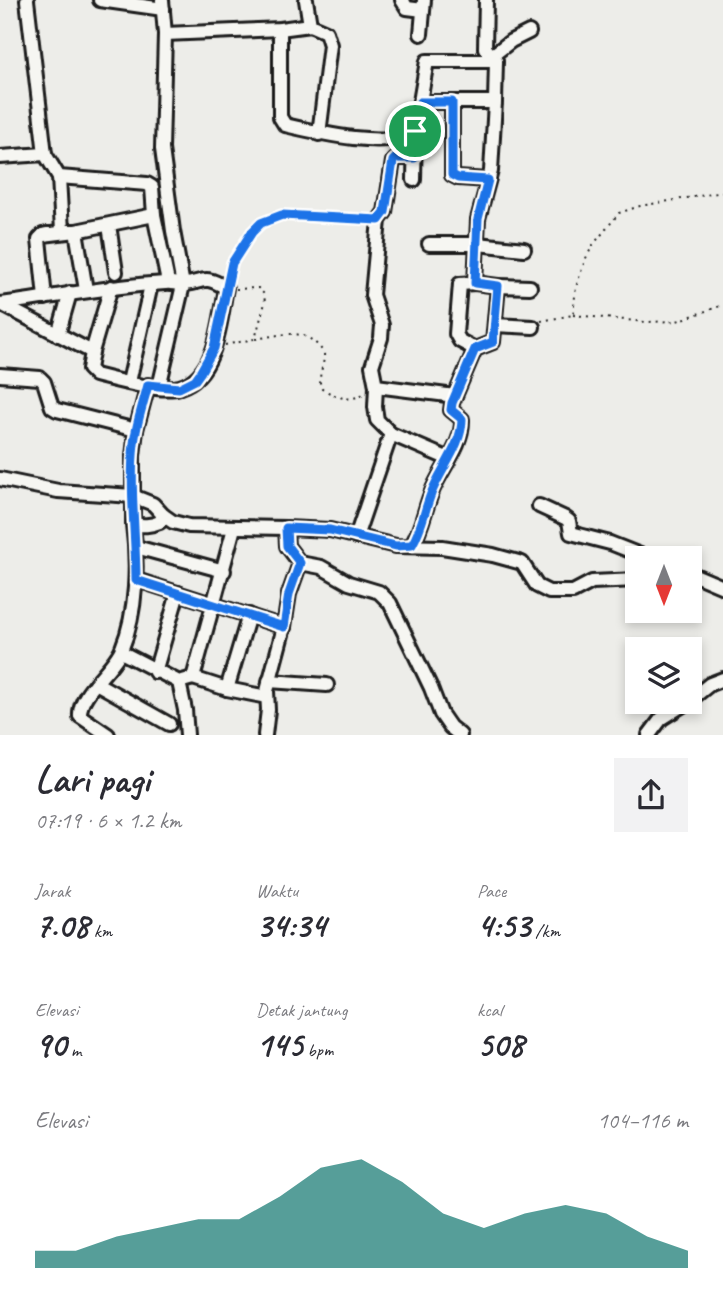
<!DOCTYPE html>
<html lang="id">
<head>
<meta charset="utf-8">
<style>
  :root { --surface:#fff; --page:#f2f2f3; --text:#2b2b33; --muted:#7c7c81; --accent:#0f766e }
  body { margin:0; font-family:Caveat,sans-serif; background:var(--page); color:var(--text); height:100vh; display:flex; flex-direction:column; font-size:26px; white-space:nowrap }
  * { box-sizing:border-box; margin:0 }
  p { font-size:23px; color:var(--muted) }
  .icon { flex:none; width:38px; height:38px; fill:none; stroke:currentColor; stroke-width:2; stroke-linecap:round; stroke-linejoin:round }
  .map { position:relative; height:735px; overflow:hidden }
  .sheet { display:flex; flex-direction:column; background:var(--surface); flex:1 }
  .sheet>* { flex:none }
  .needle { width:46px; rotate:180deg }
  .fabs { position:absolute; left:625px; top:546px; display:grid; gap:14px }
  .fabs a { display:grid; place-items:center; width:77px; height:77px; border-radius:0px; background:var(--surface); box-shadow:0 4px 10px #0003; font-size:35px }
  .pin { position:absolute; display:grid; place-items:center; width:60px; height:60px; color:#fff; margin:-30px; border:4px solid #fff; border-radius:50%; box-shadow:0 2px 7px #0007 }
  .round { display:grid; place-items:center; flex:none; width:74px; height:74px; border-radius:0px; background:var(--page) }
  .summary { display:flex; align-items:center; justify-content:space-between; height:119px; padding:0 35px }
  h1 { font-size:38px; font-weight:700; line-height:52px }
  .stats { display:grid; grid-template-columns:repeat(3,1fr); gap:10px; height:119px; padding:7px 35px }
  .stats div { display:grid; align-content:center }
  .stats b { font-size:35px; font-weight:700 }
  .stats small { font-size:19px; font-weight:400 }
  .stats p { font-size:19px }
  .chart { height:196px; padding:14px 35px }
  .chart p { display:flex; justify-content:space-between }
  .chart svg { width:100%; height:126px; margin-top:7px; fill:var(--accent); opacity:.7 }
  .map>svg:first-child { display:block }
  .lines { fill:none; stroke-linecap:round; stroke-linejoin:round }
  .minor-casing { stroke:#1c1c1c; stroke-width:18 }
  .path { stroke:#1c1c1c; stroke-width:2; stroke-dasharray:2 5; stroke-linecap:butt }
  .minor { stroke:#f6f6f2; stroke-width:12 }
  .route-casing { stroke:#fff; stroke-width:14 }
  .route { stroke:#1a73e8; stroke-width:9 }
</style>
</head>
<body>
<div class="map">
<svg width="723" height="735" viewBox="0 0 723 735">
  <rect width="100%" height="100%" fill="#edede9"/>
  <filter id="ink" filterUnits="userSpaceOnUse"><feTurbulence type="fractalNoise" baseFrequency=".0143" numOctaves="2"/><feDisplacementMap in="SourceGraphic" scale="14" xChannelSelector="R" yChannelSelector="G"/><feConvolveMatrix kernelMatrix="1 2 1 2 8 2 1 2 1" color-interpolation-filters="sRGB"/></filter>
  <g filter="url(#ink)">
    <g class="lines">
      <defs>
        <g id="minor">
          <polyline points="27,0 45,154"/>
          <polyline points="100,0 163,9"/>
          <polyline points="402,0 407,8 423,10"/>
          <polyline points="310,25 326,32 330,45 319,134"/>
          <path d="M280,29v88l5,8c30,7 104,25 130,6l12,-70h69"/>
          <polyline points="165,34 280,29 310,25 306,0"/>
          <polyline points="421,34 424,0"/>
          <polyline points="493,55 511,41 529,32"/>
          <polyline points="420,102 495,102 496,61 485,48 486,0"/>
          <polyline points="452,102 452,175 458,178 488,180"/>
          <polyline points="0,157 45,154 59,177 147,184 152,187 154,215 168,282"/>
          <polyline points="414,158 396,158 393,161 385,212 379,220 372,295 382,325 381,338 372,366 376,386 375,407 377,420 391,434 449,459"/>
          <polyline points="59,177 62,231 76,231 86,290"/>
          <polyline points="414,180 415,131"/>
          <polyline points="109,225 116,272"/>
          <polyline points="43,235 76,231 154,215"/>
          <polyline points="429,244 478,244 524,249"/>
          <polyline points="498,286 530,287"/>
          <polyline points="45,298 39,239 43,235 48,234"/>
          <path d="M0,304c55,-7 109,-18 165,-21 6,-1 11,1 16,1 22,1 20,-12 45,4 -6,32 -9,88 -46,99 -19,6 -65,-7 -85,-12l-6,-6 3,-17 -91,-48"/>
          <polyline points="495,325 533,327"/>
          <polyline points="58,335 70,293"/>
          <polyline points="475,349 460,341 456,334 460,284 475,283"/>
          <polyline points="92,352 111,287"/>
          <polyline points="0,375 40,378 44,382 52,407 57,410 136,430"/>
          <polyline points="129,382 151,285"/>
          <polyline points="376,386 455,396"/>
          <polyline points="159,387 183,285 173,231 162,149 165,34 162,0"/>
          <polyline points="0,479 58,491 133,496 153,504 163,515 173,522 189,526 286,528 287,546 300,563 321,567 349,583 379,592 390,603 431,688 441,714 450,727 460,735"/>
          <polyline points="539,506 565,518 569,521 571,533 610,543 648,558"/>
          <polyline points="133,524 133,456 136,430 148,385"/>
          <polyline points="234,528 193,678 227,689 267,697"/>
          <polyline points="286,528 330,530 396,546 442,547 493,555 522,563 537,586 549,592 573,592 592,582 637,580"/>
          <polyline points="356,537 391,434"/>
          <path d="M412,545c10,-17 12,-33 19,-51 9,-25 32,-48 31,-75l-11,-9 1,-7 23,-54 18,-7 5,-56 -23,-3 3,-64 13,-48 4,-69"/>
          <polyline points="136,547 224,571"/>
          <polyline points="690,573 723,587"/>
          <polyline points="137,580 284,627 289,594 300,563"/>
          <polyline points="121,652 179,682 193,678"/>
          <polyline points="155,672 178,593"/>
          <polyline points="269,681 327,685"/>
          <polyline points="179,682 185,710 187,735"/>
          <polyline points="96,683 169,724"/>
          <polyline points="227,689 249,615"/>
          <polyline points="690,700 710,684 723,679"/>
          <path d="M108,735l-28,-19c-2,-23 34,-47 42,-68 15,-36 16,-85 11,-124 10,2 17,2 27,-2l3,-7"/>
          <polyline points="265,735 268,710 267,691 284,627"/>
          <polyline points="649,735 661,719 688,702"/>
        </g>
      </defs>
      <!-- minor casing -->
      <use href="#minor" class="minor-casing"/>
      <!-- path -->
      <g class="path">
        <path d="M229,275c6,-26 26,-55 53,-60l88,5"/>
        <path d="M236,289l22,-1 6,6 1,9 -10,36c28,-4 50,-14 69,14 1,13 -8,24 -2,36 16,8 28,15 44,3"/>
        <polyline points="573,315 646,322 677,321 723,305"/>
        <polyline points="541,321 573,315 576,287 585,260 593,245 619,213 640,206 723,192"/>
        <polyline points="225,345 254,339"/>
      </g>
      <!-- minor -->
      <use href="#minor" class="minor"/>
    </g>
  </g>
  <g class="lines" filter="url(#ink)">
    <defs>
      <path id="route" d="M420,102h32v73l6,3 30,2 -10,39 -3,64 23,3 -5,56 -18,7 -23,54 -1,7 11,9c0,27 -22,50 -31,75 -7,18 -9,34 -19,51l-16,1 -66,-16 -44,-2 1,18 13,17 -11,31 -5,33 -148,-47c0,-42 -6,-84 -3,-125 1,-24 9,-47 15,-70l31,3 16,-8 5,-7 14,-25 18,-85 20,-31 9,-9 21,-8 97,5 6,-8 8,-51 3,-3h18l1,-27z"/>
    </defs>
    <!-- route casing -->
    <use href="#route" class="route-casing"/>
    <!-- route -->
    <use href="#route" class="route"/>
  </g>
</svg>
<div class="fabs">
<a><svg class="needle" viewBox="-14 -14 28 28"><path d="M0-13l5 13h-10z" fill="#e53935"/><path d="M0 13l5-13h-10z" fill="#7c7c81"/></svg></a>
<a><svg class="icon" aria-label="layers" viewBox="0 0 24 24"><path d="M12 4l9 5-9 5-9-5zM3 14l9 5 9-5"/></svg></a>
</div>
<div class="pin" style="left:415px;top:131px;background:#1e9e55"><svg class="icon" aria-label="arrive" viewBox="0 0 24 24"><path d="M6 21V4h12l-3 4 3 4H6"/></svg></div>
</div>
<section class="sheet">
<div class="summary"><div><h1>Lari pagi</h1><p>07:19 · 6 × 1.2 km</p></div><a class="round"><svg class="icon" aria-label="share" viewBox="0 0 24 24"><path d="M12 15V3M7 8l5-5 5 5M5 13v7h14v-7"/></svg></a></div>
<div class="stats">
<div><p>Jarak</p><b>7.08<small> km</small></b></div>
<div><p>Waktu</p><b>34:34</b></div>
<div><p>Pace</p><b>4:53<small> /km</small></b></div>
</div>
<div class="stats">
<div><p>Elevasi</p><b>90<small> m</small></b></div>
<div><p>Detak jantung</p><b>145<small> bpm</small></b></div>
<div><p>kcal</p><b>508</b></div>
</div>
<div class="chart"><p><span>Elevasi</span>104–116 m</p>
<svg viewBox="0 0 160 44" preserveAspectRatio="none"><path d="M0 44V38L10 38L20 33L30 30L40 27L50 27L60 19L70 9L80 6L90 14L100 25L110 30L120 25L130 22L140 25L150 33L160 38V44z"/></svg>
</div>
</section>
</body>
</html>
